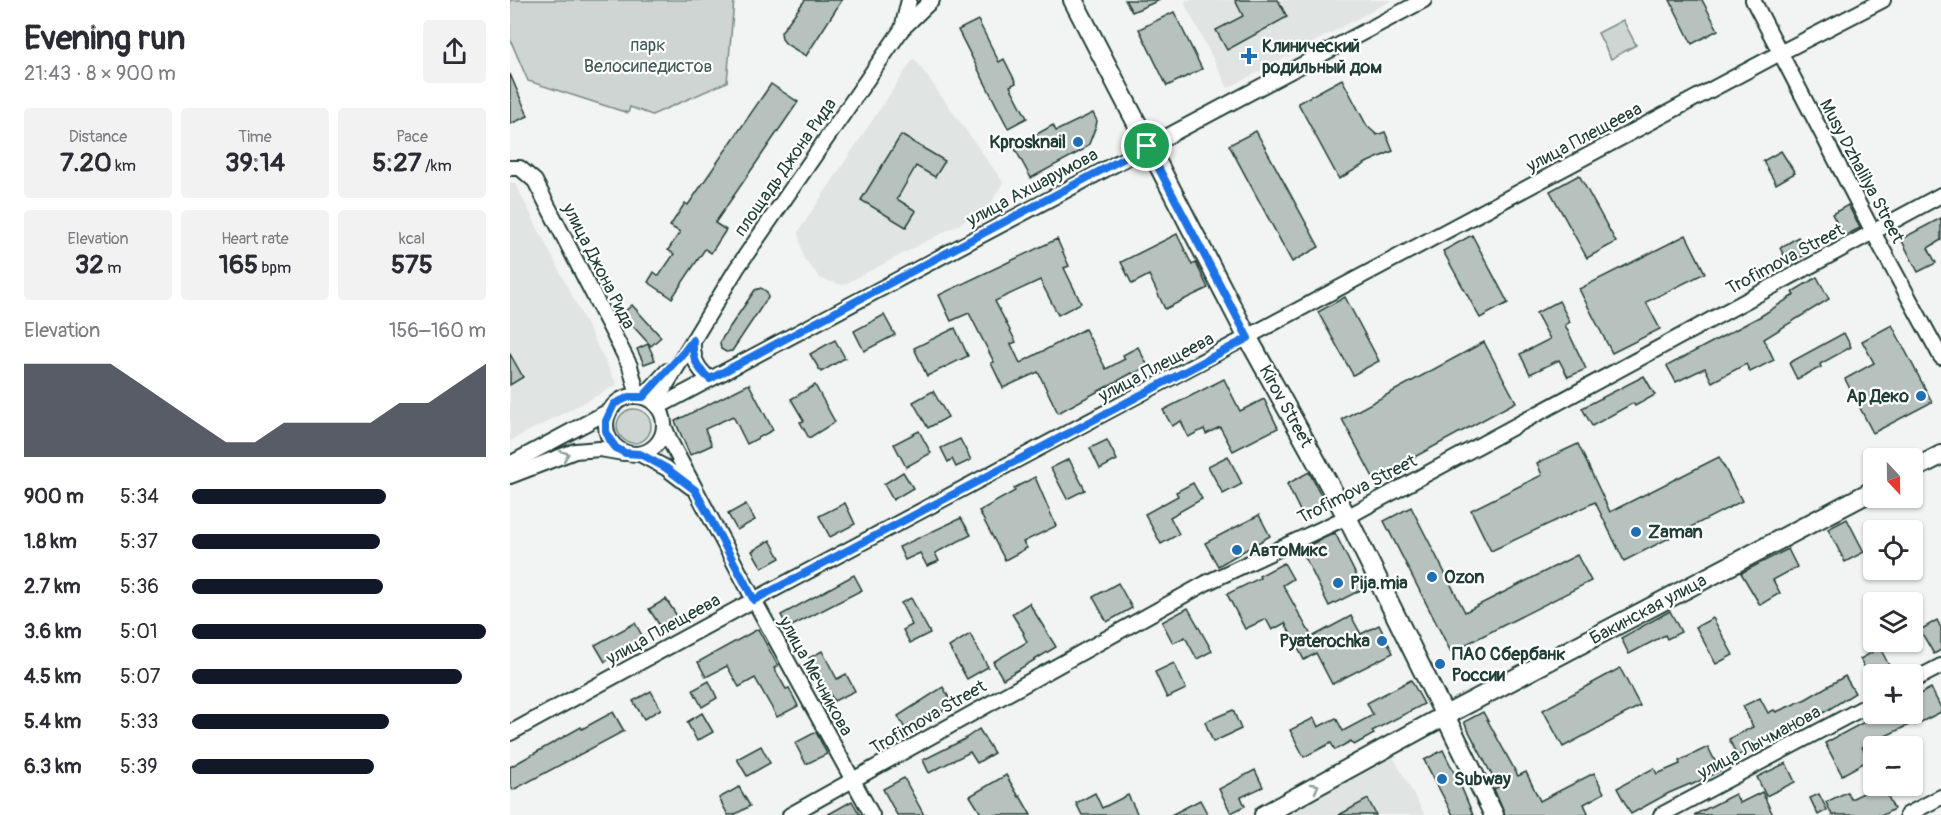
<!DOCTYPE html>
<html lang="en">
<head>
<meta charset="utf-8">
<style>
  :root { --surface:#fff; --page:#f2f2f3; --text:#2b2b33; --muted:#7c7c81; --accent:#111827 }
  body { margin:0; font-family:Pangolin,sans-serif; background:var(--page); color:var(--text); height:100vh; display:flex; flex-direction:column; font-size:22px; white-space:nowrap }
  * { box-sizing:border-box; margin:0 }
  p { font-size:20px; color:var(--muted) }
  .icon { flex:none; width:33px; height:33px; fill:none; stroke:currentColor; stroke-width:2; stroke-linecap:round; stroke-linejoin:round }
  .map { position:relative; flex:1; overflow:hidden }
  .sheet { display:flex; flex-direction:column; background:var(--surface); width:510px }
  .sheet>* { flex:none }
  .needle { width:39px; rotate:158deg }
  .buttons { position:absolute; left:1353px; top:448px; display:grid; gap:12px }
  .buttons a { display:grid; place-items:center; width:60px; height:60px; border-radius:6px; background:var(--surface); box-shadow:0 2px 4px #0004; font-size:30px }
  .pin { position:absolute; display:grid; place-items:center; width:51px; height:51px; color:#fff; margin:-26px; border:3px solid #fff; border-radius:50%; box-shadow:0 2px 6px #0007 }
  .round { display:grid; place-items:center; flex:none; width:63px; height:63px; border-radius:6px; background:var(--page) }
  .headline { display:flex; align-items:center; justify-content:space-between; height:102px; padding:0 24px }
  h1 { font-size:33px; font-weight:800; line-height:45px }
  .metrics { display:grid; grid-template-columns:repeat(3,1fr); gap:9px; height:102px; padding:6px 24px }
  .metrics div { display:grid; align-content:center; border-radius:6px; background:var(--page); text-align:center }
  .metrics b { font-size:26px; font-weight:800 }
  .metrics small { font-size:16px; font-weight:400 }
  .metrics p { font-size:16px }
  .chart { height:168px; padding:12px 24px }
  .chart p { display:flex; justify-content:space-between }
  .chart svg { width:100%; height:108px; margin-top:6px; fill:var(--accent); opacity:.7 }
  ul { padding:0 24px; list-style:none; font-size:20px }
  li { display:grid; grid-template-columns:96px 72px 1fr; align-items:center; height:45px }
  li i { height:15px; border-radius:8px; background:var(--accent) }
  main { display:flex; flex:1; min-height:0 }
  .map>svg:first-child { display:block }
  .built { fill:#e0e4e3 }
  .green { fill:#ced5d3; stroke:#768984; stroke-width:1.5 }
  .building { fill:#b7c1bd; stroke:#1f3d34; stroke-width:1.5 }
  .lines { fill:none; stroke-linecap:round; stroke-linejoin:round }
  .minor-casing { stroke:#1f3d34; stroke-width:18 }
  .major-casing { stroke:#1f3d34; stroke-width:22 }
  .minor { stroke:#fff; stroke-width:14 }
  .major { stroke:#fff; stroke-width:18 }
  .oneway { stroke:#8f9e9a }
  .route-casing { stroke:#fff; stroke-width:12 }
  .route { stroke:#1a73e8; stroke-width:8 }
  .poi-dot { fill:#1f6fb2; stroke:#fff; stroke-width:2 }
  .labels { text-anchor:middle; stroke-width:4.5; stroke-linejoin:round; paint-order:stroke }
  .park-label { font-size:18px; fill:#425b54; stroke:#fff }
  .poi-label { font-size:18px; font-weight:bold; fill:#1f3d34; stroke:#fff; text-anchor:start }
  .street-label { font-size:18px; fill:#1f3d34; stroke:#fff }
</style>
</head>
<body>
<main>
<section class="sheet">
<div class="headline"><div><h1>Evening run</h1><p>21:43 · 8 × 900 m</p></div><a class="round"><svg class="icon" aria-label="share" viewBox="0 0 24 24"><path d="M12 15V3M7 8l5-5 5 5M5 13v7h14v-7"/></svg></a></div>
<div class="metrics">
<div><p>Distance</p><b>7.20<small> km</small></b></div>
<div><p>Time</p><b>39:14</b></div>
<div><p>Pace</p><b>5:27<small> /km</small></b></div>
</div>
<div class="metrics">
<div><p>Elevation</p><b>32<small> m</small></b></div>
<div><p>Heart rate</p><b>165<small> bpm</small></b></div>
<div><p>kcal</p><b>575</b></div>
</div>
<div class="chart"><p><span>Elevation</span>156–160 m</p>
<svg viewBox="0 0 160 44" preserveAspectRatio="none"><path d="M0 44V6L10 6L20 6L30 6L40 14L50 22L60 30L70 38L80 38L90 30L100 30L110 30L120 30L130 22L140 22L150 14L160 6V44z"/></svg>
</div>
<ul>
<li><b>900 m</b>5:34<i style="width:66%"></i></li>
<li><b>1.8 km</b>5:37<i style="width:64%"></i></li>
<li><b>2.7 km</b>5:36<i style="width:65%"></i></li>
<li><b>3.6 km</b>5:01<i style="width:100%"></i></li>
<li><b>4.5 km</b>5:07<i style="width:92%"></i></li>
<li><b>5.4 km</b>5:33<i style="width:67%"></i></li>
<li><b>6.3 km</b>5:39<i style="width:62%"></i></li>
</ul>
</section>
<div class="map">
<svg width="1431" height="815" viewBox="0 0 1431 815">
  <rect width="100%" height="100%" fill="#f2f3f3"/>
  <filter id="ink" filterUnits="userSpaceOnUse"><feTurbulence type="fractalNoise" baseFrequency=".0167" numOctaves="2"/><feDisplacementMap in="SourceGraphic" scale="12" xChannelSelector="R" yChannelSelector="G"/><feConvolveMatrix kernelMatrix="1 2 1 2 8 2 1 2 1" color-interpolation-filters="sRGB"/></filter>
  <g filter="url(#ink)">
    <!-- built -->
    <g class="built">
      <polygon points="676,0 882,0 718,88 675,4"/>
      <polygon points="404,58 493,182 478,209 333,285 311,279 294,259 288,232"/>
      <polygon points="0,183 5,183 107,385 0,441"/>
      <polygon points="882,755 915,815 771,815"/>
    </g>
    <!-- green -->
    <g class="green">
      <polygon points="0,0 224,0 217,82 142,115 120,107 118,113 18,81 0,39"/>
      <polygon points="1113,20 1126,45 1101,59 1088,33"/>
      <circle cx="124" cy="426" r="17"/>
    </g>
    <!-- building -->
    <g class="building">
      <polygon points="295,0 332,0 296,56 276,44 272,39 271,32"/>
      <polygon points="615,0 650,0 622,12"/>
      <polygon points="725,0 768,0 777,17 717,50 706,30 733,16"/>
      <polygon points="1160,0 1192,0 1208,30 1182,44"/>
      <polygon points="664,12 692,69 657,86 629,29"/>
      <polygon points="468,20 489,62 494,59 506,83 500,86 517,118 498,128 448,30"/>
      <polygon points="0,74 18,116 0,124"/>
      <polygon points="832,79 857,126 867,135 875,132 883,151 858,162 829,179 788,103"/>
      <polygon points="261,84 288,102 205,223 216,230 201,253 195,249 162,298 138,282 144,272 149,276 164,254 158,250 170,232 160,226 175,203 178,205"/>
      <polygon points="583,113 587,121 586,126 579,144 573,150 521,178 504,147 543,125 546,131"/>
      <polygon points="746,131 809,247 782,262 719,145"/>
      <polygon points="391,135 435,161 425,177 406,166 387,199 406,211 396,227 351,200"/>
      <polygon points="1271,151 1285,173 1266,184 1253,161"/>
      <polygon points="1069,175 1106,242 1077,258 1040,191"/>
      <polygon points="1338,205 1350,228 1334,236 1322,214"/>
      <polygon points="1431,218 1431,240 1418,248 1426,263 1408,272 1391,239"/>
      <polygon points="667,234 682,265 686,263 698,288 655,309 639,275 622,284 611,262"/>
      <polygon points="962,235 998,303 970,318 933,251"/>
      <polygon points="1176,235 1195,273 1136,302 1150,329 1102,353 1069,289"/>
      <polygon points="1288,237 1298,253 1279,264 1270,248"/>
      <polygon points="547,239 559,266 554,268 571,303 548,315 530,280 485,301 506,342 501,344 510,363 575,329 596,369 615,359 613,355 628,347 638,366 623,374 622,373 548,413 528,372 493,388 481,363 484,362 459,313 441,321 429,295"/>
      <polygon points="1307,277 1319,299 1254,339 1264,360 1240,372 1236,364 1202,382 1195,368 1166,382 1157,366 1251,316 1284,295 1282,292"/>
      <polygon points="251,288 257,292 258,298 254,303 222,351 216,352 211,349 210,343 213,337 245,290"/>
      <polygon points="835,297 869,361 843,375 808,312"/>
      <polygon points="1049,301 1060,322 1055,325 1076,369 1058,377 1049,360 1020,374 1010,354 1040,339 1026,313"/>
      <polygon points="122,305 151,337 141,346 112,314"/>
      <polygon points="374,315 385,335 354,351 344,331"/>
      <polygon points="1382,325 1422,402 1363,433 1335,379 1364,363 1352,341"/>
      <polygon points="445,328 458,356 417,376 404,348"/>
      <polygon points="1334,333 1341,347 1310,364 1311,367 1287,379 1279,363"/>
      <polygon points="325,340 335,358 311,372 300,354"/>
      <polygon points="974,342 1006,402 864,479 832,419"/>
      <polygon points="138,344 145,360 134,364 127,349"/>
      <polygon points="0,354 13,377 0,385"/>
      <polygon points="1134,376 1145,395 1125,406 1123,403 1082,426 1072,408"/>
      <polygon points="714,379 730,411 754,399 768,428 723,451 710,427 696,434 694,429 678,437 671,421 662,426 653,410"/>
      <polygon points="239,384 263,430 237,444 223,416 195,429 202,445 180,455 165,421"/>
      <polygon points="305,385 325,422 299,438 290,422 294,421 281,399"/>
      <polygon points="423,391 438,417 418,428 403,402"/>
      <polygon points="409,431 421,453 396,467 384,444"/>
      <polygon points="450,439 461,460 446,467 442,459 438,462 431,448"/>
      <polygon points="597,440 607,460 590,469 580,448"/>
      <polygon points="1068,444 1100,512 1209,457 1232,501 1114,561 1085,502 981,551 961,510 1032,475 1027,463"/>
      <polygon points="718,456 732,484 713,494 698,466"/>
      <polygon points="559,459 575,490 557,499 541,468"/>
      <polygon points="393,472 403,488 383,500 374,484"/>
      <polygon points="799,472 817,507 794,519 777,484"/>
      <polygon points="525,477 546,526 513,542 517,548 495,560 469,511 505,491 504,488"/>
      <polygon points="683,483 692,499 660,517 669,534 651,544 635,514 668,496 666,492"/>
      <polygon points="335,503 345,524 320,537 309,516"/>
      <polygon points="236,504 245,520 227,530 218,514"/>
      <polygon points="901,507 955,612 1067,555 1081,581 941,652 874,521"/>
      <polygon points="749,515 760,536 708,566 695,543"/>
      <polygon points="451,518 461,535 425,553 429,561 417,566 410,553 395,560 389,547"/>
      <polygon points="1337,519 1354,552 1335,562 1318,529"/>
      <polygon points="825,533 853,589 819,606 791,549"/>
      <polygon points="260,540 270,558 252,568 242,551"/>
      <polygon points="1278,549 1287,567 1263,580 1270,593 1250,605 1231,573"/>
      <polygon points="774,563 783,579 773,585 802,637 841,616 851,634 869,625 883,653 822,684 806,653 794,660 775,623 762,630 756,619 735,629 717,594 750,578 749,576"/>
      <polygon points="344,575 352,590 278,628 271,615"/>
      <polygon points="608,583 622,608 597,622 583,597"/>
      <polygon points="401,598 420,633 400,643 393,630 402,625 391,603"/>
      <polygon points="156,599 169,619 152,629 139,609"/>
      <polygon points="519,603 546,647 493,679 483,662 517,642 513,634 514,633 502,614"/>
      <polygon points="678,608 702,651 687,659 675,637 663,643 652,622"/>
      <polygon points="1160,611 1171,632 1157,639 1155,635 1119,654 1111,638"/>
      <polygon points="1203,618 1223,655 1206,664 1186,627"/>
      <polygon points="1427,620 1431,628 1431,650 1424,654 1410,630"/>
      <polygon points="125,623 134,639 95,662 85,645"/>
      <polygon points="248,629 268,666 264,668 276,689 279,688 288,706 267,717 245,678 229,687 217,666 196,677 188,662"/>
      <polygon points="460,634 478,667 457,679 439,647"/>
      <polygon points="1370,648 1384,675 1359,675 1350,659"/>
      <polygon points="312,651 327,679 336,674 345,691 324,701 299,658"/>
      <polygon points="664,663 676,689 657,698 645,672"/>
      <polygon points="1110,668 1130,706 1053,747 1033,710"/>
      <polygon points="1335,676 1345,693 1310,715 1310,713 1274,730 1276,733 1227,756 1219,739 1243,727 1233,706 1250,698 1258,713 1264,710 1266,712 1296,699"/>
      <polygon points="901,680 914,704 862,731 864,734 844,745 841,741 825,750 821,743 794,757 780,730 804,718 808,727 826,718 833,731 863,715 857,703"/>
      <polygon points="199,681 207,698 192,707 183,690"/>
      <polygon points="433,687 443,705 397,732 388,716"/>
      <polygon points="1421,688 1431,708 1431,712 1405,725 1403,723 1352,747 1359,760 1332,775 1315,743 1369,714 1402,714 1402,698"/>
      <polygon points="141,691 151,709 134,719 123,701"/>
      <polygon points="723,710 731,729 703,742 695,722"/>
      <polygon points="103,712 114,731 3,790 0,784 0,767 71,727 72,729"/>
      <polygon points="973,712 1008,776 1016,772 1030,801 1084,773 1094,793 1074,804 1079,815 995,815 984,789 988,787 954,722"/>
      <polygon points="192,713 203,732 187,741 177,722"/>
      <polygon points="469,729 484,753 467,763 460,752 419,773 413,760 453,740"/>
      <polygon points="306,732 317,754 296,764 285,743"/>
      <polygon points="251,746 260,763 237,776 227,759"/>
      <polygon points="1198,747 1210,771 1181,785 1180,784 1159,793 1121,814 1107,788 1144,768 1147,774 1170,764 1169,761"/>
      <polygon points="933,750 953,791 963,815 943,815 914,760"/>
      <polygon points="1276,763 1285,782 1256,796 1247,777"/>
      <polygon points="745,770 753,787 731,797 735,806 721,813 709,789"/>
      <polygon points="496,775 509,797 510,796 521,815 472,815 460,796"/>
      <polygon points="394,778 414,815 387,815 373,789"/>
      <polygon points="1368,786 1373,786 1384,809 1373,815 1322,815 1316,802 1337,792 1341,799"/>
      <polygon points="229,787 240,806 224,815 218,815 209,798"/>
      <polygon points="1252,792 1263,815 1184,815 1225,794 1230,803"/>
      <polygon points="585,793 592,808 618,795 628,815 572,815 566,803"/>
      <polygon points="1309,794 1317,810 1308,815 1300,798"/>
      <polygon points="858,799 866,815 829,815"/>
      <polygon points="690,800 698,815 661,815"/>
      <polygon points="342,801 350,815 317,815"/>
    </g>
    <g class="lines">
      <defs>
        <g id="minor">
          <polyline points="1243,0 1363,232 1431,357"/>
          <polyline points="392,29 422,0"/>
          <polyline points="0,168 10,168 25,181 120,366 128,396"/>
          <path d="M183,340c-1,17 3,28 17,39"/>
          <circle cx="125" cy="425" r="29"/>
          <polyline points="133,397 157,371"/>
          <polyline points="145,403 227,268 392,29 399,0"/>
          <polyline points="148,407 914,0"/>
          <polyline points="154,426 161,443 244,600 362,815"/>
          <polyline points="130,454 156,468 181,487"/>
          <polyline points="0,464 99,411"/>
          <polyline points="0,476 65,451 90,449 113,453"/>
          <polyline points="1402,681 1431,666"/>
          <polyline points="0,733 244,600 1270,53 1373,0"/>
          <polyline points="280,815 696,583 837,517 1431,195"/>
          <polyline points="1151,815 1364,702"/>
          <polyline points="1397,815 1431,797"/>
        </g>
        <g id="major">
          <polyline points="563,0 738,338 837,517 984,815"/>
          <polyline points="1402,470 1431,455"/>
          <polyline points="754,815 934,716 1364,490"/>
        </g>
      </defs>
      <!-- minor casing -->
      <use href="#minor" class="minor-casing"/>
      <!-- major casing -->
      <use href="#major" class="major-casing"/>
      <!-- minor -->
      <use href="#minor" class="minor"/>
      <!-- major -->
      <use href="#major" class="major"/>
    </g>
    <!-- one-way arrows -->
    <defs><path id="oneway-chevron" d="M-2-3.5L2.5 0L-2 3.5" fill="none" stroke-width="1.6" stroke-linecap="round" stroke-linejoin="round" transform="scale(1.5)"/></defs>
    <g class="oneway">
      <use href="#oneway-chevron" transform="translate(55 455) rotate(-21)"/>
      <use href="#oneway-chevron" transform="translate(805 787) rotate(-29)"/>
    </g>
  </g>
  <g class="lines" filter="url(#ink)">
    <defs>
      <path id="route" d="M637,146l101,192 -494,262 -59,-110 -29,-22 -26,-14 -15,-1 -9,-5 -6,-8 -4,-9v-10l8,-17 15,-7h14l41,-45 9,-12c-1,17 3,28 17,39z"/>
    </defs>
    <!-- route casing -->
    <use href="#route" class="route-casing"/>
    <!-- route -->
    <use href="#route" class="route"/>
  </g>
  <!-- markers -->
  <g class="poi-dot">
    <path d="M736 47h6v6h6v6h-6v6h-6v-6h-6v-6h6z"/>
    <circle cx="568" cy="142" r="6"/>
    <circle cx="1411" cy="396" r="6"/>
    <circle cx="1126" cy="532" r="6"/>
    <circle cx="727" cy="550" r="6"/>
    <circle cx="922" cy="577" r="6"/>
    <circle cx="828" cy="583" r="6"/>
    <circle cx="872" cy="641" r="6"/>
    <circle cx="930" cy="664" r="6"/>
    <circle cx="932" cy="779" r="6"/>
  </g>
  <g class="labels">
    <!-- park labels -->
    <g class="park-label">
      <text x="138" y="51">парк<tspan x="138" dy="21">Велосипедистов</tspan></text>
    </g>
    <!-- poi labels -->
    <g class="poi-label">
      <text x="752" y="52">Клинический<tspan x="752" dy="21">родильный дом</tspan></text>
      <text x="556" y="148" text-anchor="end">Kprosknail</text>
      <text x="1399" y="402" text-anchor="end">Ар Деко</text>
      <text x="1138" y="538">Zaman</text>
      <text x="739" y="556">АвтоМикс</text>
      <text x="934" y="583">Ozon</text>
      <text x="840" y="589">Pija.mia</text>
      <text x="860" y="647" text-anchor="end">Pyaterochka</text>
      <text x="942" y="660">ПАО Сбербанк<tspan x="942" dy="21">России</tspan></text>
      <text x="944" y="785">Subway</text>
    </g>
    <!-- street labels -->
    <g class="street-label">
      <text transform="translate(1074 137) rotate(-28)" y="6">улица Плещеева</text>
      <text transform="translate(275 167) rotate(-55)" y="6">площадь Джона Рида</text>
      <text transform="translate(1352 171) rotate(62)" y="6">Musy Dzhalilya Street</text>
      <text transform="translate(522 187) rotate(-28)" y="6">улица Ахшарумова</text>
      <text transform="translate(1275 259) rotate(-28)" y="6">Trofimova Street</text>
      <text transform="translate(89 266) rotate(63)" y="6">улица Джона Рида</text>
      <text transform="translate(646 367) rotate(-28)" y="6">улица Плещеева</text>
      <text transform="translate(776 406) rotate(61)" y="6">Kirov Street</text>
      <text transform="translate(847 489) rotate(-27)" y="6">Trofimova Street</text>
      <text transform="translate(1138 609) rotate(-28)" y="6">Бакинская улица</text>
      <text transform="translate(153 629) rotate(-29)" y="6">улица Плещеева</text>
      <text transform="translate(306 676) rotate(61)" y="6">улица Мечникова</text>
      <text transform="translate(418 717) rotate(-30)" y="6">Trofimova Street</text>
      <text transform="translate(1249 742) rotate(-28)" y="6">улица Лычманова</text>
    </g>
  </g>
</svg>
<div class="buttons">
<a><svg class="needle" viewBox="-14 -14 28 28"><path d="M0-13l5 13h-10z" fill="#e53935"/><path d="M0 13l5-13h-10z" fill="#7c7c81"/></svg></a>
<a><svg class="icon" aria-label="locate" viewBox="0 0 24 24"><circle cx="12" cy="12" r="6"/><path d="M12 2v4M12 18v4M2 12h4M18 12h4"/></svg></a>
<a><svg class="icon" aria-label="layers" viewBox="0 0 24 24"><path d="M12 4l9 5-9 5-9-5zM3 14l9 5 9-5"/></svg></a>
<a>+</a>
<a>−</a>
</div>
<div class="pin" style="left:637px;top:146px;background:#1e9e55"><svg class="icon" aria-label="arrive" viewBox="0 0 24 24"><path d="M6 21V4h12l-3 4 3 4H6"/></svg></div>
</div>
</main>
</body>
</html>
